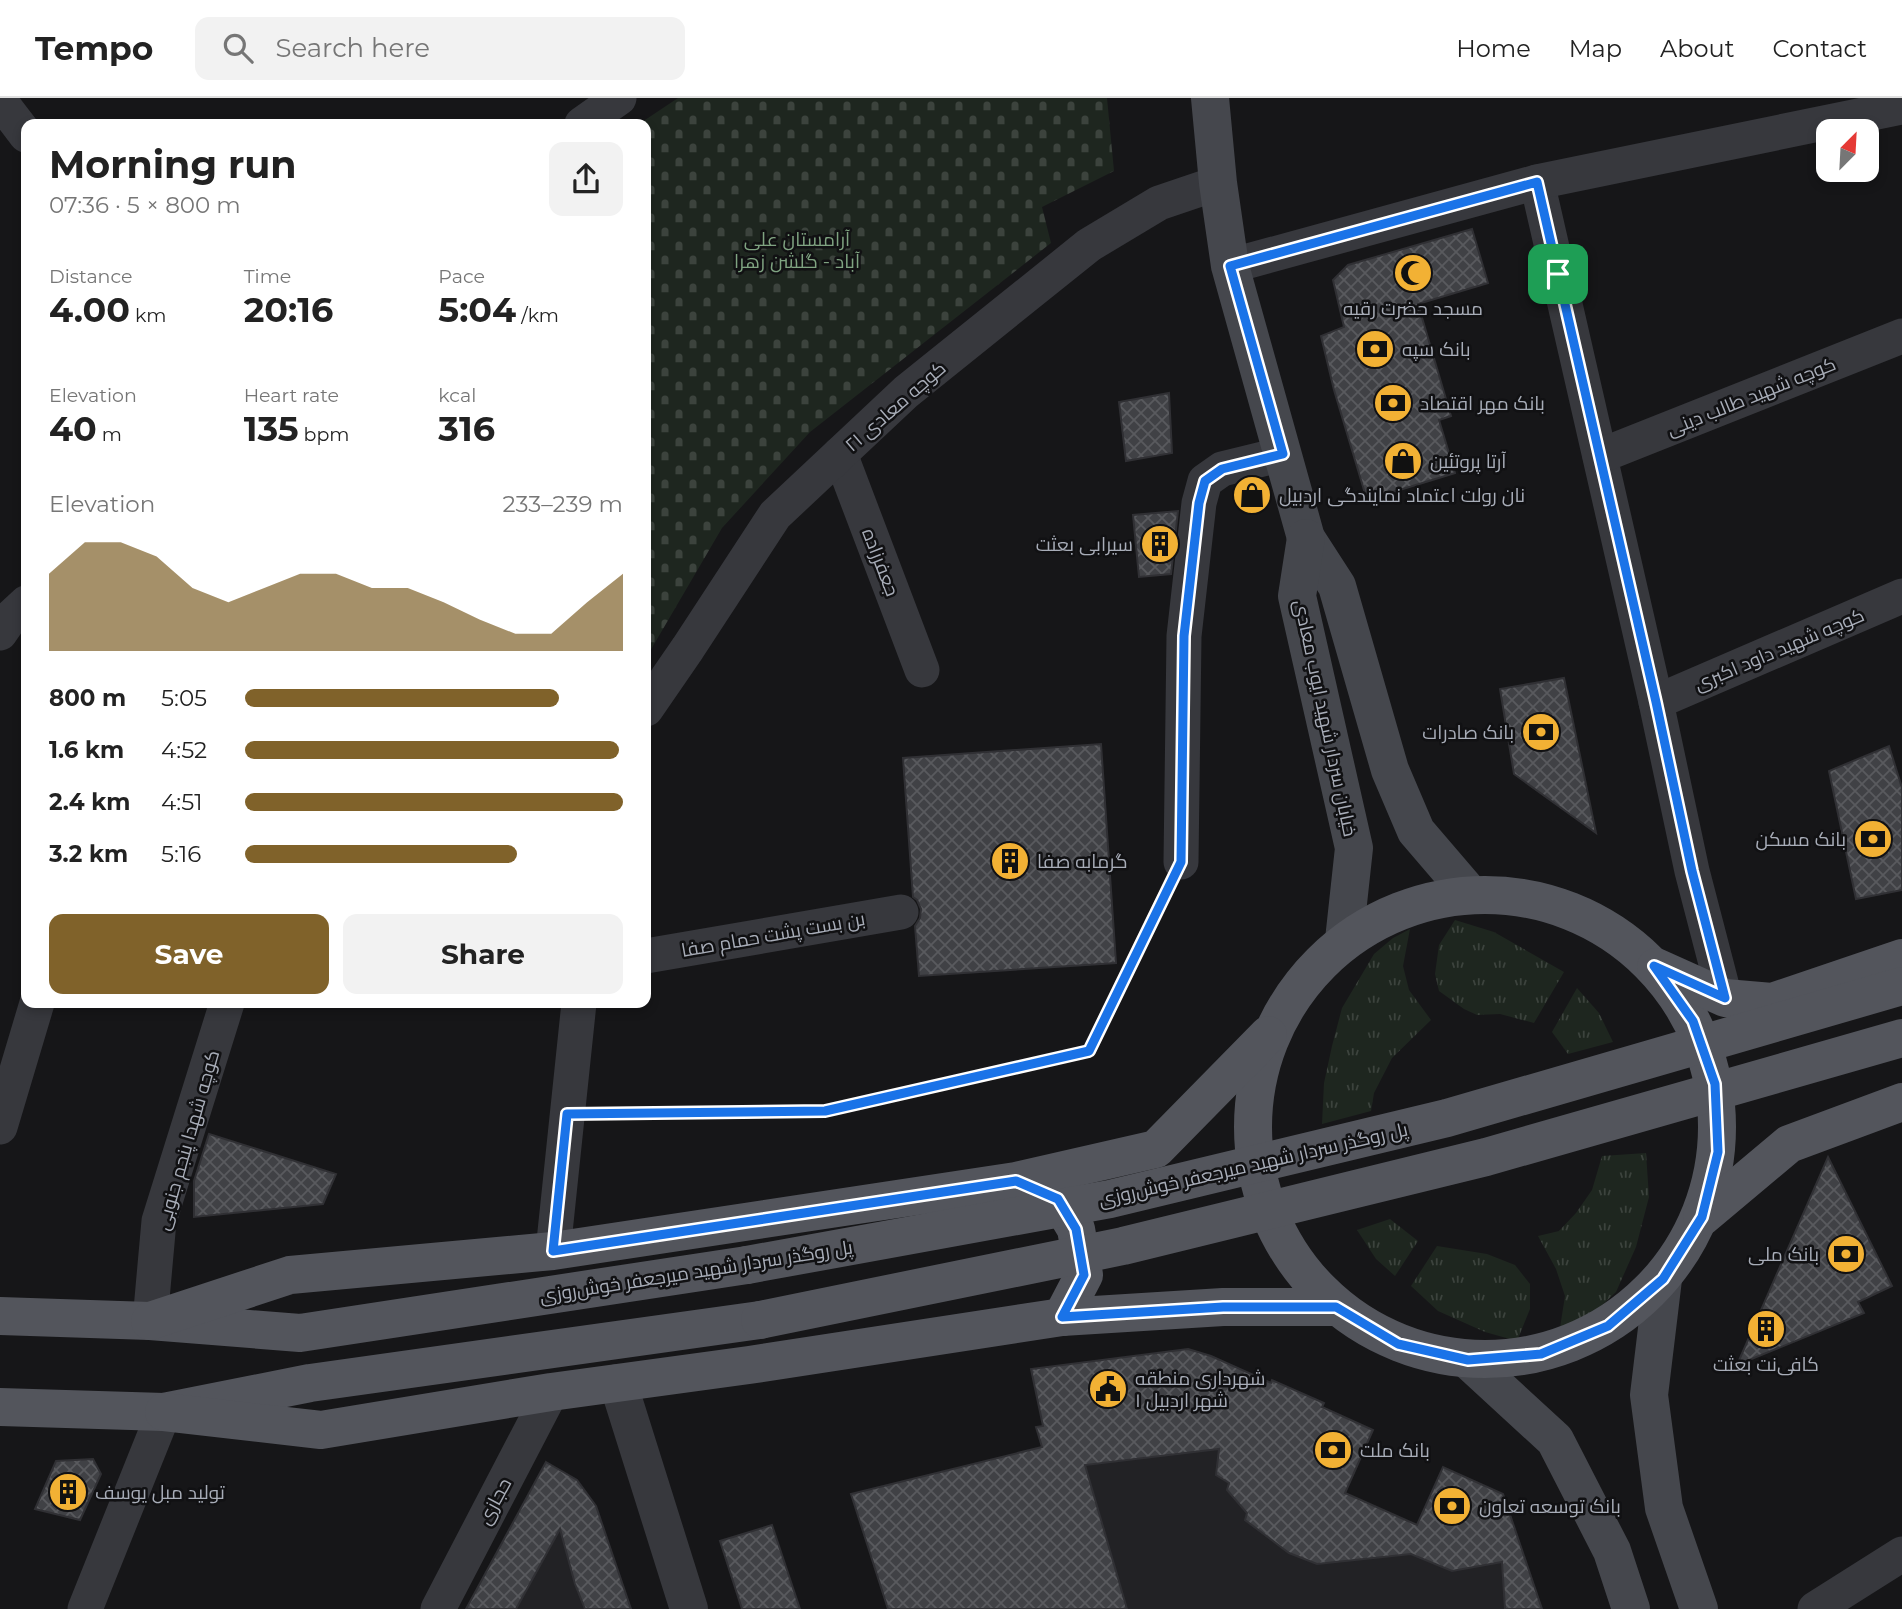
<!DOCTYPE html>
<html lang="en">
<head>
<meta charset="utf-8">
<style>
  :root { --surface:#fff; --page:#f2f2f2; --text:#222; --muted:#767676; --line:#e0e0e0; --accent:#80622a }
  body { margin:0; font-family:Montserrat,Cairo,sans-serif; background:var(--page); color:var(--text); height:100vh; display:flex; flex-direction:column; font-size:26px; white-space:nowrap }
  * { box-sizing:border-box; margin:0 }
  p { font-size:23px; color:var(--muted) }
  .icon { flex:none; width:38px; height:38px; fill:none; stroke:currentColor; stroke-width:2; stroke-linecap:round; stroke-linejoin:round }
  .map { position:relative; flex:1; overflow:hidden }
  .panel { position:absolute; left:21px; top:21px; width:630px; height:889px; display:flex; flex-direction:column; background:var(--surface); border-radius:14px; box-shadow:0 4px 10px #0003 }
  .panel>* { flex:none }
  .needle { width:46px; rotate:24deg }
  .fabs { position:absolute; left:1816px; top:21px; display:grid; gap:14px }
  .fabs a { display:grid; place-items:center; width:63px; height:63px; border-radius:14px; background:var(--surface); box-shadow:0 4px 10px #0003; font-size:35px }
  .pin { position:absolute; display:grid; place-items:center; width:60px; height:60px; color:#fff; margin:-30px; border-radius:14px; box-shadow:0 4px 10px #0006 }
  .round { display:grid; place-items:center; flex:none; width:74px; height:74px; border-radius:14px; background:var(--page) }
  .head { display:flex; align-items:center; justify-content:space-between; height:119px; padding:0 28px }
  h1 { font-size:38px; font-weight:700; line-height:52px }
  .metrics { display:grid; grid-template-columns:repeat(3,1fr); gap:10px; height:119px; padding:7px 28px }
  .metrics div { display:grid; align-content:center }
  .metrics b { font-size:35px; font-weight:700 }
  .metrics small { font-size:19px; font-weight:400 }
  .metrics p { font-size:19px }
  .chart { height:196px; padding:14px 28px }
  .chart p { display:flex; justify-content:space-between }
  .chart svg { width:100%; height:126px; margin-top:7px; fill:var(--accent); opacity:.7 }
  .cta { display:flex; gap:14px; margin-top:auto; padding:14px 28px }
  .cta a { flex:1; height:80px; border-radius:14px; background:var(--accent); color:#fff; font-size:28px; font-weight:700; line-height:80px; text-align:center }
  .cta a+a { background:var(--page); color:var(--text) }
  ul { padding:0 28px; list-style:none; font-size:23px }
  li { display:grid; grid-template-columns:112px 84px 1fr; align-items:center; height:52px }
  li i { height:18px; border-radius:9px; background:var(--accent) }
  header { display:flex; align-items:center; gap:42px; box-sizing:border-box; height:98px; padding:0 35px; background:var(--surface); border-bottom:2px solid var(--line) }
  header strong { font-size:33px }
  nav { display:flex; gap:38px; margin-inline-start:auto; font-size:24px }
  .search { width:490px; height:63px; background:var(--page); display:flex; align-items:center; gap:18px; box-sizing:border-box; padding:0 24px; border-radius:14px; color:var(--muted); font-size:26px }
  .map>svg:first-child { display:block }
  .built { fill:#222225 }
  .grass { fill:url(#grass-tufts) }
  .cemetery { fill:url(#cemetery-stones) }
  .building { fill:url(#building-cross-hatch); stroke:#303034; stroke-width:2 }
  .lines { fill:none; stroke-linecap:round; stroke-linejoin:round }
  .path { stroke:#3d3f44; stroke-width:4.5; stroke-dasharray:3.5 5; stroke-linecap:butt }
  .minor { stroke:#37383d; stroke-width:35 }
  .tertiary { stroke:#37383d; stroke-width:38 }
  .secondary { stroke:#45474d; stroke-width:38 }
  .primary { stroke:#53555c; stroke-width:38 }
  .primary-bridge { stroke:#53555c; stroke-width:38 }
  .route-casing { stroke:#fff; stroke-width:14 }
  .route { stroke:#1a73e8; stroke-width:9 }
  .labels { text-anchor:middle; stroke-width:5; stroke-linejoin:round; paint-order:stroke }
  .park-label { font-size:19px; fill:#7fa381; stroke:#111113 }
  .poi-label { font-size:19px; fill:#a8adb8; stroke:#111113; text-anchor:start }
  .street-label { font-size:19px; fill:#a8adb8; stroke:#111113 }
</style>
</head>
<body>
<header>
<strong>Tempo</strong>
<div class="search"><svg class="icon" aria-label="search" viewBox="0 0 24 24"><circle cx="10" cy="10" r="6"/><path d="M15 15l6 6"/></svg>Search here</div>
<nav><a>Home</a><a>Map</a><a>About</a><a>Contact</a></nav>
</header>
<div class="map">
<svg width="1902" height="1511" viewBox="0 0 1902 1511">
  <defs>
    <pattern id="grass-tufts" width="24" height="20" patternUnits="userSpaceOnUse" patternTransform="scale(1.75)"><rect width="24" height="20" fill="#1e261f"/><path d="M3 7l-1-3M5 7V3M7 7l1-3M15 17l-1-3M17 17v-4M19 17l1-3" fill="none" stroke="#3c433d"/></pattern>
    <pattern id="cemetery-stones" width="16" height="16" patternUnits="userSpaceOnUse" patternTransform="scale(1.75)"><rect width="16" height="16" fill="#1e261f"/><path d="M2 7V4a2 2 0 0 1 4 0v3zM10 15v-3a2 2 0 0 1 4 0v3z" fill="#3c433d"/></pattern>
    <pattern id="building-cross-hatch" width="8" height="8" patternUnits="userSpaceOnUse" patternTransform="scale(1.75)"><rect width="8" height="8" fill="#404145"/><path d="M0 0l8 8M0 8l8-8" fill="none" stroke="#595a5e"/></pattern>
  </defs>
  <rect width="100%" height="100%" fill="#161618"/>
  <!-- built -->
  <g class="built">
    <polygon points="1172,1310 1238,1359 1460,1447 1506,1463 1542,1511 1089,1511 1036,1329"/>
    <polygon points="546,1364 577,1382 596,1408 630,1511 466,1511"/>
  </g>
  <!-- grass -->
  <g class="grass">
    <polygon points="1455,822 1494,834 1564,874 1534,925 1500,916 1477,917 1464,911 1439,893 1435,876 1439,847"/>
    <polygon points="1410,831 1403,868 1409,892 1431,922 1392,960 1374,995 1371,1013 1322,1026 1324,985 1332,948 1342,910 1374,856 1393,840"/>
    <polygon points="1577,890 1599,915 1613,944 1568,956 1552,934"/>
    <polygon points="1646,1055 1649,1099 1636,1149 1616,1194 1585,1223 1559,1236 1565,1198 1556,1171 1538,1138 1559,1133 1576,1115 1592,1092 1602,1058"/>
    <polygon points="1390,1121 1418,1143 1395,1178 1376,1161 1357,1132"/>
    <polygon points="1437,1148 1487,1156 1515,1167 1530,1186 1530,1211 1517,1243 1485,1234 1438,1213 1411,1188"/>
  </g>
  <!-- cemetery -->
  <polygon class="cemetery" points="678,0 1107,0 1114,73 1042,109 1051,145 810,334 722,430 646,560 646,26 639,26"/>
  <!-- building -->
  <g class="building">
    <polygon points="1472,131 1488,185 1418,206 1451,318 1439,322 1455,375 1367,402 1334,292 1321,238 1344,229 1333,182 1348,167"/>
    <polygon points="1169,295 1172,355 1126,363 1119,304"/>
    <polygon points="1178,413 1171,476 1139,479 1133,417"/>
    <polygon points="1564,580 1596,735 1514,676 1500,591"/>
    <polygon points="1101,646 1116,865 919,878 915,828 920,820 921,811 917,802 913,799 903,660"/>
    <polygon points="1889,648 1902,690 1902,792 1856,801 1829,673"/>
    <polygon points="209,1036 336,1076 323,1106 194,1119 194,1083"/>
    <polygon points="1828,1059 1892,1188 1858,1204 1864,1215 1737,1267"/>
    <polygon points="1188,1251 1211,1258 1271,1285 1272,1282 1324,1305 1322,1309 1373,1332 1345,1395 1417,1427 1443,1369 1503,1396 1542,1511 1505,1511 1502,1464 1452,1473 1411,1456 1317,1466 1289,1455 1245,1422 1247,1415 1227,1392 1229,1385 1216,1377 1219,1351 1085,1367 1127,1511 888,1511 851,1396 1042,1349 1036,1329 1043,1328 1031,1271"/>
    <polygon points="93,1361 101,1376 80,1422 35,1411 56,1363"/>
    <polygon points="546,1364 577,1382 596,1408 631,1511 585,1511 575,1486 560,1431 516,1511 466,1511"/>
    <polygon points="772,1427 800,1511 742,1511 720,1443"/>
  </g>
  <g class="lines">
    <!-- path -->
    <polyline class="path" points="604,1015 825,1013 1089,953 1165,796"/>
    <!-- minor -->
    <g class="minor">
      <polyline points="0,3 26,37"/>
      <polyline points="582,26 619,0"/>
      <polyline points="1537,84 1656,604 1692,773 1725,900"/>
      <polyline points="1230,168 1537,84 1902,9"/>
      <polyline points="840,356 922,572"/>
      <polyline points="1600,358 1902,238"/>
      <polyline points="0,535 11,519 26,505"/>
      <polyline points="1656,604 1902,498"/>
      <polyline points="646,611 688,550 775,417 906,294 1089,147 1159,105 1218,85"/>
      <polyline points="1181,764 1184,538 1199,405 1205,383 1222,371 1283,356"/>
      <polyline points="646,858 901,814"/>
      <polyline points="0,1029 37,905"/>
      <polyline points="553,1153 579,905"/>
      <polyline points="150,1223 159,1123 227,905"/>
      <polyline points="85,1511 164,1314"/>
      <polyline points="438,1511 551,1294"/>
      <polyline points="1815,1511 1902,1456"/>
    </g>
    <!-- tertiary -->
    <polyline class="tertiary" points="618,1285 689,1511"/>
    <!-- secondary -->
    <g class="secondary">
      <polyline points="1210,0 1218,85 1230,168 1306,440 1337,488 1390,672 1416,733 1470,796"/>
      <polyline points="1306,440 1297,498 1354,750 1344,842"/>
      <polyline points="1663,1181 1649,1297 1664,1410 1699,1511"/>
      <polyline points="1468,1262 1555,1342 1612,1453 1631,1511"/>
    </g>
    <!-- primary -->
    <g class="primary">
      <circle cx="1485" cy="1029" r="232"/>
      <polyline points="1656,869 1725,900 1772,904 1902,860"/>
      <polyline points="1036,1092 1058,1101 1076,1131 1084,1177 1062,1219"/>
      <polyline points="1702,1119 1789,1046 1902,1004"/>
      <polyline points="0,1218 150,1223 300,1235 747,1167"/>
      <polyline points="150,1223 290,1177 553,1153 1016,1083 1156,1051 1268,937"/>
      <polyline points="0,1309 164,1314 310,1285 760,1222"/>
      <polyline points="164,1314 321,1332 551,1294 749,1267 1062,1219 1223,1209 1336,1209"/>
    </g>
    <!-- primary-bridge -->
    <g class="primary-bridge">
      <polyline points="747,1167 1110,1101 1447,1020 1902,888"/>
      <polyline points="760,1222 1123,1148 1486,1059 1902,940"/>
    </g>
  </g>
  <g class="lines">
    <defs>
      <polygon id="route" points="1537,84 1656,604 1692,773 1725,900 1654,868 1693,923 1715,986 1718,1054 1702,1119 1663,1181 1608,1228 1541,1256 1468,1262 1398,1246 1336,1209 1223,1209 1062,1219 1084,1177 1076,1131 1058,1101 1016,1083 553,1153 567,1016 825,1013 1089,953 1181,764 1184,538 1199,405 1205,383 1222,371 1283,356 1230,168"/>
    </defs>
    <!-- route casing -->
    <use href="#route" class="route-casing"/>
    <!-- route -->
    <use href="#route" class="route"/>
  </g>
  <!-- icons -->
  <defs>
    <symbol id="mosque-disc" viewBox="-11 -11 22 22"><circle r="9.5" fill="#f2b134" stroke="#111113"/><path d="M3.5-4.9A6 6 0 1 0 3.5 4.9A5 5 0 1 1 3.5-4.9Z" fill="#111"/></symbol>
    <symbol id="bank-disc" viewBox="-11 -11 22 22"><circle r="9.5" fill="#f2b134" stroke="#111113"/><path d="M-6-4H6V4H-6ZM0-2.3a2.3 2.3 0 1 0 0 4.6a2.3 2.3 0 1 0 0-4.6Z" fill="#111"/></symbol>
    <symbol id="shop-disc" viewBox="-11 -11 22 22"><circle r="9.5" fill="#f2b134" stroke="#111113"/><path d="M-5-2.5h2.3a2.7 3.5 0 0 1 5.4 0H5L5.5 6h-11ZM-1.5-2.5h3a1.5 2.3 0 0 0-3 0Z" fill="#111"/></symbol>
    <symbol id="building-disc" viewBox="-11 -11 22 22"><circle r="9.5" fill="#f2b134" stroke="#111113"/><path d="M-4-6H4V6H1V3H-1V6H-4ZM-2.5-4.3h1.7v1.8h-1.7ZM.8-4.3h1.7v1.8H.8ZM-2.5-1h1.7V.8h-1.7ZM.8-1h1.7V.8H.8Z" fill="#111"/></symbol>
    <symbol id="civic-disc" viewBox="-11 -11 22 22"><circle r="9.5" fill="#f2b134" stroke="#111113"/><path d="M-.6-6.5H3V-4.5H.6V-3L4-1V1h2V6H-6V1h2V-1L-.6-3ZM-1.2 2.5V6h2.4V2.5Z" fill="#111"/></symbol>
  </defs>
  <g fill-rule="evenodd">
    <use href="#mosque-disc" x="1391" y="153" width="44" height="44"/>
    <use href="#bank-disc" x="1353" y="229" width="44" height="44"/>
    <use href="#bank-disc" x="1371" y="283" width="44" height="44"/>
    <use href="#shop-disc" x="1381" y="341" width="44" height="44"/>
    <use href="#shop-disc" x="1230" y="375" width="44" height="44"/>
    <use href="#building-disc" x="1138" y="424" width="44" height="44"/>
    <use href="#bank-disc" x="1519" y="612" width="44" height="44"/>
    <use href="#bank-disc" x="1851" y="719" width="44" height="44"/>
    <use href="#building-disc" x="988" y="741" width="44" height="44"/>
    <use href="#bank-disc" x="1824" y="1134" width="44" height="44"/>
    <use href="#building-disc" x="1744" y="1209" width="44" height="44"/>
    <use href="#civic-disc" x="1086" y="1269" width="44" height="44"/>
    <use href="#bank-disc" x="1311" y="1330" width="44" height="44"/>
    <use href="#building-disc" x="46" y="1372" width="44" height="44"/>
    <use href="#bank-disc" x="1430" y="1386" width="44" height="44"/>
  </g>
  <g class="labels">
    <!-- park labels -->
    <g class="park-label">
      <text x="797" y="148">آرامستان علی<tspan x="797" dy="22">آباد - گلشن زهرا</tspan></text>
    </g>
    <!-- poi labels -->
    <g class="poi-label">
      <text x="1413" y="217" text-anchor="middle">مسجد حضرت رقیه</text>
      <text x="1402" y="258">بانک سپه</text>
      <text x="1420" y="312">بانک مهر اقتصاد</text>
      <text x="1430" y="370">آرتا پروتئین</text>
      <text x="1279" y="404">نان رولت اعتماد نمایندگی اردبیل</text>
      <text x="1133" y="453" text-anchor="end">سیرابی بعثت</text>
      <text x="1514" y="641" text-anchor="end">بانک صادرات</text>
      <text x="1846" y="748" text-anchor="end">بانک مسکن</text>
      <text x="1037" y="770">گرمابه صفا</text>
      <text x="1819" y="1163" text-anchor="end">بانک ملی</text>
      <text x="1766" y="1273" text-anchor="middle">کافی‌نت بعثت</text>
      <text x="1135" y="1287">شهرداری منطقه<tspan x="1135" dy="22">۱ شهر اردبیل</tspan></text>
      <text x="1360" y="1359">بانک ملت</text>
      <text x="95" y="1401">تولید مبل یوسف</text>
      <text x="1479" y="1415">بانک توسعه تعاون</text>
    </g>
    <!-- street labels -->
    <g class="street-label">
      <text transform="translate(1751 298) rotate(-22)" y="7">کوچه شهید طالب دینی</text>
      <text transform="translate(895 308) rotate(-41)" y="7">کوچه معادی ۲۱</text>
      <text transform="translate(881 464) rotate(69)" y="7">جعفرزاده</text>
      <text transform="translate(1779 551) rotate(-23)" y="7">کوچه شهید داود اکبری</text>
      <text transform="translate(1326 620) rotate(78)" y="7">خیابان سردار شهید ایوب معادی</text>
      <text transform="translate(773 836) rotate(-10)" y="7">بن بست پشت حمام صفا</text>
      <text transform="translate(187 1042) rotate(-74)" y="7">کوچه شهدا پنجم جنوبی</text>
      <text transform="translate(1253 1066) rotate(-13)" y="7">پل روگذر سردار شهید میرجعفر خوش‌روزی</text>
      <text transform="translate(696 1173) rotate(-9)" y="7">پل روگذر سردار شهید میرجعفر خوش‌روزی</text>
      <text transform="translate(494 1403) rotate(-62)" y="7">حجازی</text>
    </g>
  </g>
</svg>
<div class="fabs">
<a><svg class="needle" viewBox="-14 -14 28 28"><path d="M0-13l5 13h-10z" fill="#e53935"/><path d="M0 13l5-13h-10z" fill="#767676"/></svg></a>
</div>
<div class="pin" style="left:1558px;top:176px;background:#1e9e55"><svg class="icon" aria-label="arrive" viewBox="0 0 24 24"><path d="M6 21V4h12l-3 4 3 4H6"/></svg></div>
<section class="panel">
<div class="head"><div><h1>Morning run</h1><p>07:36 · 5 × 800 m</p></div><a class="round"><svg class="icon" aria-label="share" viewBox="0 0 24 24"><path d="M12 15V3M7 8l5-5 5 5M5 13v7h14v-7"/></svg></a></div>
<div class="metrics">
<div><p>Distance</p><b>4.00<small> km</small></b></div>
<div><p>Time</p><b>20:16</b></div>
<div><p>Pace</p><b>5:04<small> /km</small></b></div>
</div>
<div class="metrics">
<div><p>Elevation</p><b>40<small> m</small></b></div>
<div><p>Heart rate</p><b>135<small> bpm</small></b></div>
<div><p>kcal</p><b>316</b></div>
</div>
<div class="chart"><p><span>Elevation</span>233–239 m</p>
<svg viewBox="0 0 160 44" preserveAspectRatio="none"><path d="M0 44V17L10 6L20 6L30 11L40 22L50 27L60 22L70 17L80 17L90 22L100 22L110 27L120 33L130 38L140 38L150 27L160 17V44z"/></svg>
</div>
<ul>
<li><b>800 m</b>5:05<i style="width:83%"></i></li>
<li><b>1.6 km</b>4:52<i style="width:99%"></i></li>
<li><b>2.4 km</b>4:51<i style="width:100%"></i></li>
<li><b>3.2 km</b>5:16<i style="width:72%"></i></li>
</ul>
<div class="cta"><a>Save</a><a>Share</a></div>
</section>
</div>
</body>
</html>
